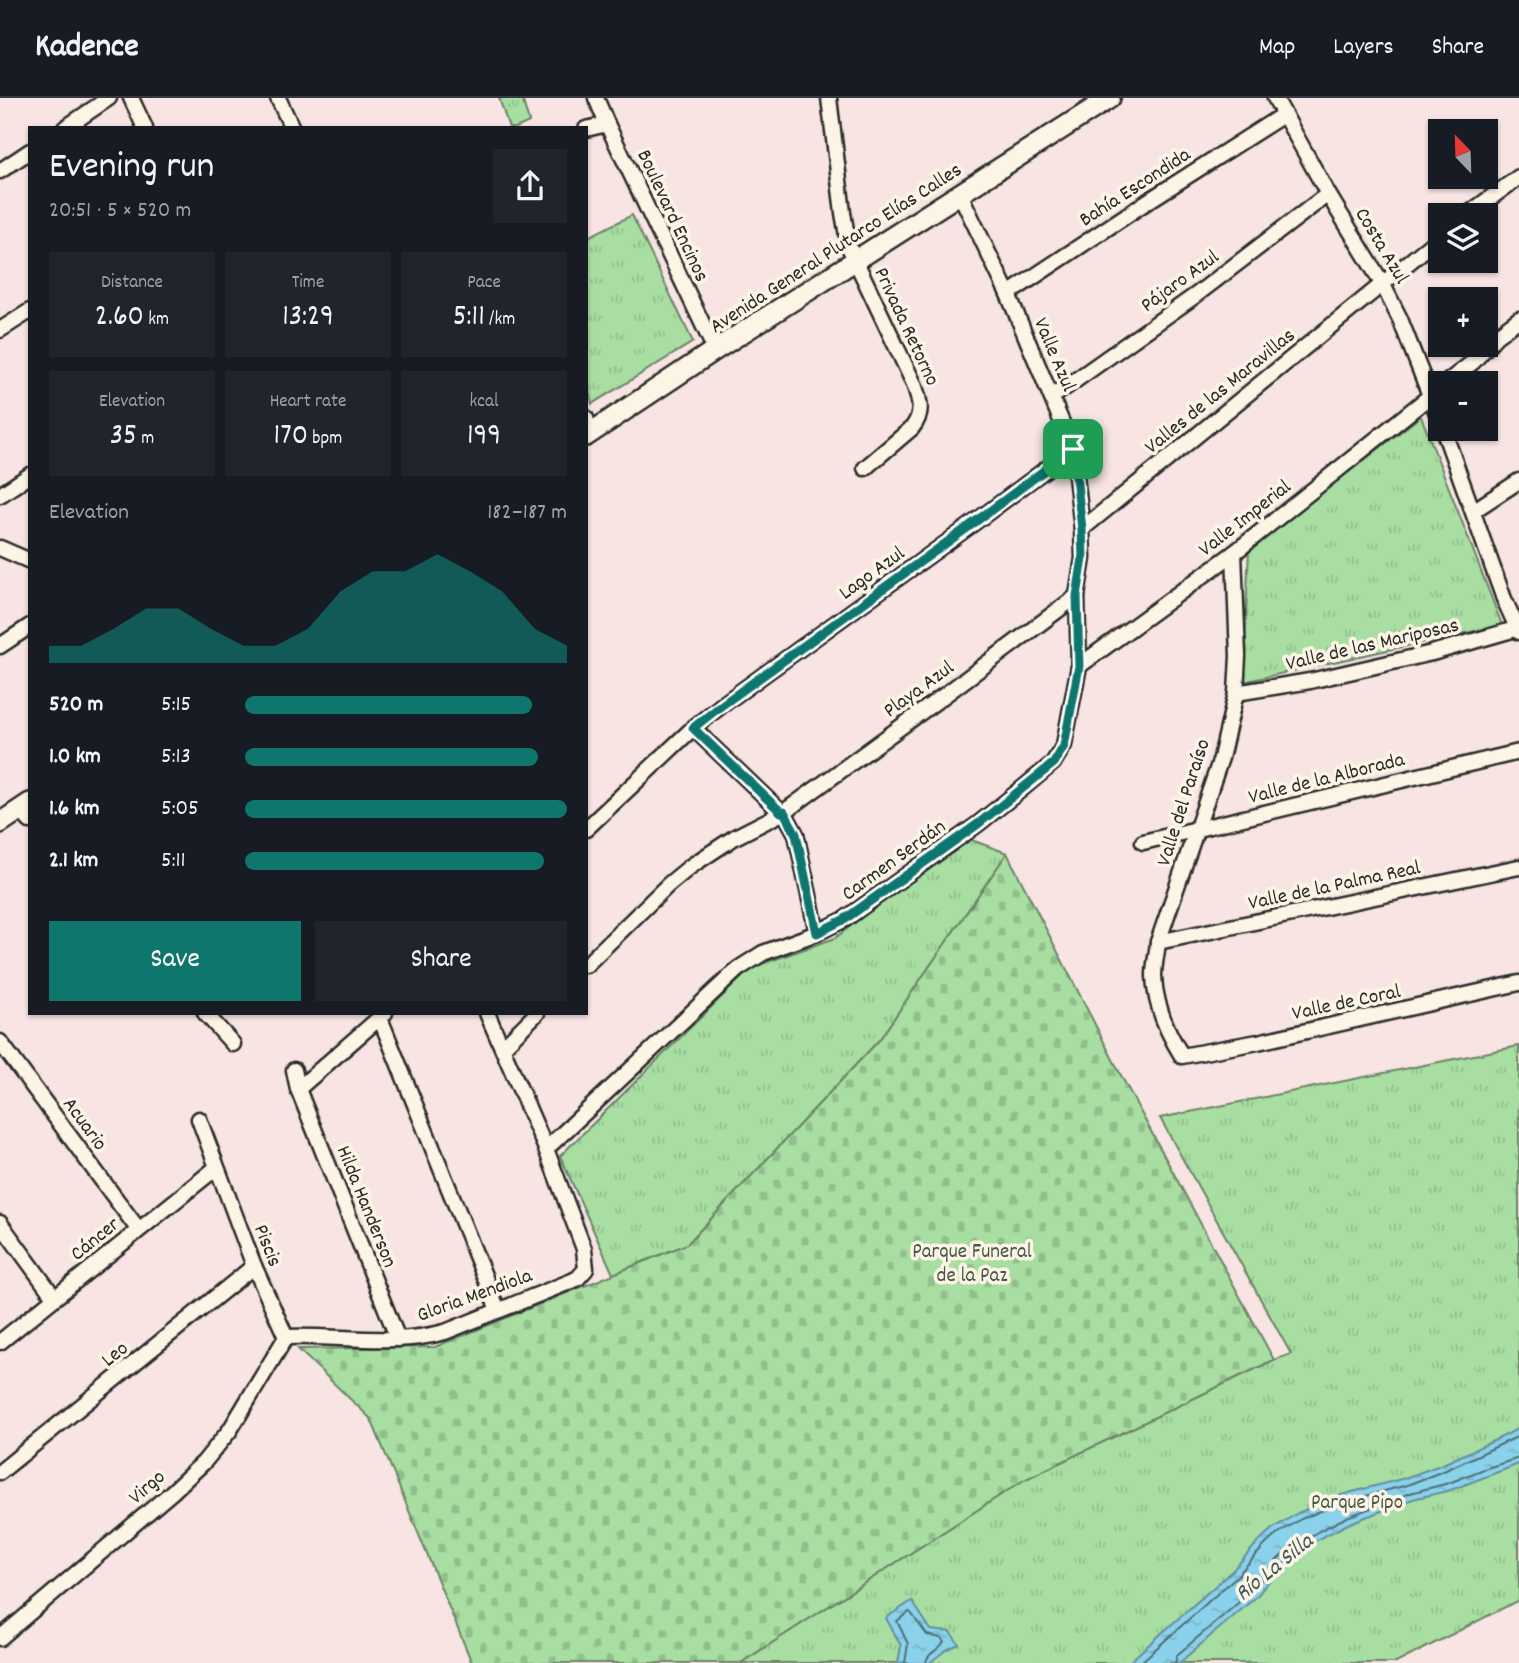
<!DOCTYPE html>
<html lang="en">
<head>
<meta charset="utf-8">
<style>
  :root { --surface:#171b24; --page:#20242c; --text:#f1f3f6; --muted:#9ea1a6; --line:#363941; --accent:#0f766e }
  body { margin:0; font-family:Dekko,sans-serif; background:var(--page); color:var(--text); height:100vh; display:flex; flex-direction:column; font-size:26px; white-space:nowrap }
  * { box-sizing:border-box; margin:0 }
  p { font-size:23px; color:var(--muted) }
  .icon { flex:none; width:38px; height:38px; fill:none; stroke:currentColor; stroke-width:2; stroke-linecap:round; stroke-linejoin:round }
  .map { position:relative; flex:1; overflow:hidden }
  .sheet { position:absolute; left:28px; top:28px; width:560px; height:889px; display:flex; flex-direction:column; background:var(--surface); border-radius:0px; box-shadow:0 2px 5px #0004 }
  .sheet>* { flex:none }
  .needle { width:46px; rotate:337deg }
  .controls { position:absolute; left:1428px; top:21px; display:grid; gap:14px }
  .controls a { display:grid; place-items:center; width:70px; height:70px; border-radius:0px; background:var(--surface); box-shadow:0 2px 5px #0004; font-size:35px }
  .pin { position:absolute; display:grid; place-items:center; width:60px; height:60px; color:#fff; margin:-30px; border-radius:14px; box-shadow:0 4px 10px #0006 }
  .round { display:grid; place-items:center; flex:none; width:74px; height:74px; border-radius:0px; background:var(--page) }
  .summary { display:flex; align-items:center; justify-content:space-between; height:119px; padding:0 21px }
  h1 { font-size:38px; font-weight:600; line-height:52px }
  .stats { display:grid; grid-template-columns:repeat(3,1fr); gap:10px; height:119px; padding:7px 21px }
  .stats div { display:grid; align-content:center; border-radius:0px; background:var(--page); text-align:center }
  .stats b { font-size:30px; font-weight:600 }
  .stats small { font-size:19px; font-weight:400 }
  .stats p { font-size:19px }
  .chart { height:196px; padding:14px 21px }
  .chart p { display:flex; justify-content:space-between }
  .chart svg { width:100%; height:126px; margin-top:7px; fill:var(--accent); opacity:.7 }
  .button { display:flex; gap:14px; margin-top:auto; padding:14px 21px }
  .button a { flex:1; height:80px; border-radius:0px; background:var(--accent); color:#fff; font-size:28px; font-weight:600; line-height:80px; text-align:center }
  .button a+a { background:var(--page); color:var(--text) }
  ul { padding:0 21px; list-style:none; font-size:23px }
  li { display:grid; grid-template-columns:112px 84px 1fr; align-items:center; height:52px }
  li i { height:18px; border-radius:9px; background:var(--accent) }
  header { display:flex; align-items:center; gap:42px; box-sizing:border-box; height:98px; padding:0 35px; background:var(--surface); border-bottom:2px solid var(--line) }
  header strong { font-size:33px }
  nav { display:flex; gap:38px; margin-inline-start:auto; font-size:24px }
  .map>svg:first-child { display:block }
  .cemetery { fill:url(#cemetery-stones); stroke:#6a8466; stroke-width:2 }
  .park { fill:url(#park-tufts); stroke:#6a8466; stroke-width:2 }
  .water { fill:url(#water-ripples); stroke:#648f9e; stroke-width:2 }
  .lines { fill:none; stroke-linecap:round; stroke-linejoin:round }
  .shore { stroke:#516e78; stroke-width:2 }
  .street-casing { stroke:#2b2b2b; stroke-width:19 }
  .secondary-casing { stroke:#2b2b2b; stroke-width:24 }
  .street { stroke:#fcf5e5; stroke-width:14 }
  .secondary { stroke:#fcf5e5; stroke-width:19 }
  .route-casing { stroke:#fff; stroke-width:14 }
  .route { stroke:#0f766e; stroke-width:9 }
  .labels { text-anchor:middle; stroke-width:7; stroke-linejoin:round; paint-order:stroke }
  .street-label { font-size:21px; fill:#2b2b2b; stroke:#fcf5e5 }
  .park-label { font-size:21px; fill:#4a5849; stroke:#fcf5e5 }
  .water-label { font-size:23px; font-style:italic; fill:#43555b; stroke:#fcf5e5 }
</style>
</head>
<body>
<header>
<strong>Kadence</strong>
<nav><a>Map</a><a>Layers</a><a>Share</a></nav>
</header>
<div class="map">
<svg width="1519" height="1565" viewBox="0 0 1519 1565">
  <defs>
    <pattern id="cemetery-stones" width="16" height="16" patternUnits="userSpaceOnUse" patternTransform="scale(1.75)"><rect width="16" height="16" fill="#a8dea2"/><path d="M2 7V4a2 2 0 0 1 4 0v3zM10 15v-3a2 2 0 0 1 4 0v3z" fill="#91bf8c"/></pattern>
    <pattern id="park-tufts" width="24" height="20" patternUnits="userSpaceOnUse" patternTransform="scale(1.75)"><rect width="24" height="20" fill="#a8dea2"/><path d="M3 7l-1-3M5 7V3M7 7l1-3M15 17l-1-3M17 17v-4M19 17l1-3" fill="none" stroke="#91bf8c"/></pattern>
    <pattern id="water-ripples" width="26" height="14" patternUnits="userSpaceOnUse" patternTransform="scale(1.75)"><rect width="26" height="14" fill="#8ad2eb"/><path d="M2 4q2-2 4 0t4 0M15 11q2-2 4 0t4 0" fill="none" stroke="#77b4ca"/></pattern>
  </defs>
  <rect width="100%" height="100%" fill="#f7e4e3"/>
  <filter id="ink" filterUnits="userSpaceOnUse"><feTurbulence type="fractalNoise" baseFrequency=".0143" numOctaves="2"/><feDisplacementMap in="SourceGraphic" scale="14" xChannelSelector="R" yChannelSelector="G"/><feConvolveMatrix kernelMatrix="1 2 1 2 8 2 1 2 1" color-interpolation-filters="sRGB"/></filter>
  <g filter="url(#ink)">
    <!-- cemetery -->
    <polygon class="cemetery" points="1007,755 1125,985 1274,1262 1024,1382 741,1565 472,1565 371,1321 298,1251 435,1249 687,1146 879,942"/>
    <!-- park -->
    <g class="park">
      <polygon points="499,0 522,0 529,24 516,30 509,30"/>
      <polygon points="632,117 693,244 592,306 586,275 586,140"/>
      <polygon points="1421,318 1502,527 1243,584 1249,451"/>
      <polygon points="966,740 1007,755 879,942 687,1146 613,1176 560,1058 751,870 835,840"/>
      <polygon points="1519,948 1519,1502 1396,1565 741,1565 1024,1382 1274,1262 1291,1256 1160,1020"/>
    </g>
    <!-- water -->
    <g class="water">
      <polygon points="1519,1330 1519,1366 1451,1392 1413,1401 1350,1425 1322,1439 1295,1456 1282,1467 1256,1499 1179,1565 1128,1565 1232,1473 1260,1442 1272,1431 1298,1415 1341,1397 1405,1380 1443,1366 1504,1338"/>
      <polygon points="912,1503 931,1532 950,1534 959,1546 946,1552 929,1565 898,1565 901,1548 886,1520"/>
    </g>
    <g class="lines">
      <!-- shore -->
      <g class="shore">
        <path d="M905,1565l3,-19 -11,-23 12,-9 2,1 16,22 14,3 3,3c-3,9 -17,11 -18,22"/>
        <polyline points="1140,1565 1237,1478 1265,1447 1277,1436 1301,1421 1343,1404 1407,1387 1446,1372 1519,1338"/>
        <polyline points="1175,1565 1177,1557 1251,1494 1278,1461 1291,1450 1319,1433 1347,1419 1410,1395 1449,1385 1484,1371 1519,1360"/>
      </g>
      <defs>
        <g id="street">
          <polyline points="131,0 145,30"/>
          <polyline points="278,0 292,30"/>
          <polyline points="596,0 607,26 715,252"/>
          <path d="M829,0l14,115 6,34 65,137c6,17 10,29 -2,44l-47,40"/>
          <polyline points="1275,0 1328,96 1382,185 1400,221 1440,323"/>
          <polyline points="65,30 109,0"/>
          <polyline points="586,31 607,26"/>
          <polyline points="0,73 30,53"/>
          <polyline points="1467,117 1519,79"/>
          <polyline points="1008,196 1145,105 1283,17"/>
          <polyline points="0,232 30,213"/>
          <polyline points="1446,285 1473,264 1496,238 1519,221"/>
          <polyline points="1052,299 1196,197 1328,96"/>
          <polyline points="586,320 590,336"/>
          <polyline points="1443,331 1504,501 1519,534"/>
          <polyline points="0,397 30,377"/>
          <polyline points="1473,413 1519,383"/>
          <polyline points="1082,431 1440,139"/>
          <polyline points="0,450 30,463"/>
          <path d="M1234,455l4,103 -2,37 -15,65 -63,184c-1,11 -4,23 -4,34 1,29 13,56 28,80l76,-14 261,-59"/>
          <polyline points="0,548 30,528"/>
          <polyline points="1079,568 1234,455 1440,290"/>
          <polyline points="1236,595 1310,583 1432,555 1519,530"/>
          <polyline points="693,630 781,714 784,714 796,736 817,835"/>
          <polyline points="20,712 30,723"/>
          <polyline points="586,731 693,630 722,607 967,430 1073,351"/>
          <polyline points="1143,744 1519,654"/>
          <polyline points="1158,844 1519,769"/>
          <polyline points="586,867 668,787 691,768 735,739 784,714 946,596 1077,498"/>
          <polyline points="205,915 233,946"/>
          <polyline points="380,920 498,1212"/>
          <polyline points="0,944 138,1131"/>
          <polyline points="503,949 537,915"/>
          <polyline points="294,972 298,991 398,1241"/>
          <polyline points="298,991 385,915"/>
          <polyline points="199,1021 254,1168 286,1239"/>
          <polyline points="546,1051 738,871 763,855 817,835 845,821 978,726 1023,690 1053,665 1064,647 1079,568 1077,498 1083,460 1082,431 1073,351 1008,196 960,96"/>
          <polyline points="0,1125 54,1199"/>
          <path d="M286,1239c53,-2 108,9 159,-5l127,-51 6,-3 8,-9 -2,-20 -38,-100 -59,-136"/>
          <polyline points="0,1244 216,1070"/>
          <polyline points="0,1374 254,1168"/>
          <polyline points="0,1540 172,1394 204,1364 230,1332 286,1239"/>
        </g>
        <g id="secondary">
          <polyline points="586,338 715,252 1110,0"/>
          <polyline points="0,725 30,705"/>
        </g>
      </defs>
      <!-- street casing -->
      <use href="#street" class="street-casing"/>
      <!-- secondary casing -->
      <use href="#secondary" class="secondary-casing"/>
      <!-- street -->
      <use href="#street" class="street"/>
      <!-- secondary -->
      <use href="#secondary" class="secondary"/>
    </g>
  </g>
  <g class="lines" filter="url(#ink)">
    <defs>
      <polygon id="route" points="1073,351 1082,431 1083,460 1077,498 1079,568 1064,648 1054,665 978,726 845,821 817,835 796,736 784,714 781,714 693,630 722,607 967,430"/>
    </defs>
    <!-- route casing -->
    <use href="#route" class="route-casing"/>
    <!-- route -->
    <use href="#route" class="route"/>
  </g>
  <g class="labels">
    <!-- street labels -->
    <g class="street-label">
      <text transform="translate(1134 88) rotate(-33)" y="7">Bahía Escondida</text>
      <text transform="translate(674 117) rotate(65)" y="7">Boulevard Encinos</text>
      <text transform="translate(1383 147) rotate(59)" y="7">Costa Azul</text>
      <text transform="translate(835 149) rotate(-33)" y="7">Avenida General Plutarco Elías Calles</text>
      <text transform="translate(1179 182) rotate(-36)" y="7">Pájaro Azul</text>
      <text transform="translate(908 228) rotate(65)" y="7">Privada Retorno</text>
      <text transform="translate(1056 256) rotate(67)" y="7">Valle Azul</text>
      <text transform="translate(1219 292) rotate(-39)" y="7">Valles de las Maravillas</text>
      <text transform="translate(1244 419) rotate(-38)" y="7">Valle Imperial</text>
      <text transform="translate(871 474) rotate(-36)" y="7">Lago Azul</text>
      <text transform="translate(1372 545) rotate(-13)" y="7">Valle de las Mariposas</text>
      <text transform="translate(918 590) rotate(-36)" y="7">Playa Azul</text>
      <text transform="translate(1326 679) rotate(-14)" y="7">Valle de la Alborada</text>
      <text transform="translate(1182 704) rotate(-72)" y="7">Valle del Paraíso</text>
      <text transform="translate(893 761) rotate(-36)" y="7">Carmen Serdán</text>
      <text transform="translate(1334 786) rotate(-12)" y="7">Valle de la Palma Real</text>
      <text transform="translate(1346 903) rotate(-12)" y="7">Valle de Coral</text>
      <text transform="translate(86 1025) rotate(54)" y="7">Acuario</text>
      <text transform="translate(368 1108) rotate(68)" y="7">Hilda Handerson</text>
      <text transform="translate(94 1140) rotate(-39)" y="7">Cáncer</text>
      <text transform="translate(269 1147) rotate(68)" y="7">Piscis</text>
      <text transform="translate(474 1196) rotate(-20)" y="7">Gloria Mendiola</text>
      <text transform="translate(114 1255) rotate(-39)" y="7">Leo</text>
      <text transform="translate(146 1388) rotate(-41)" y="7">Virgo</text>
    </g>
    <!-- park labels -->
    <g class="park-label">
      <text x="972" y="1159">Parque Funeral<tspan x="972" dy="24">de la Paz</tspan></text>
      <text x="1357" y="1410">Parque Pipo</text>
    </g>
    <!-- water labels -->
    <g class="water-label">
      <text transform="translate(1273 1468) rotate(-39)" y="8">Río La Silla</text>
    </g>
  </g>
</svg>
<div class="controls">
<a><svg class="needle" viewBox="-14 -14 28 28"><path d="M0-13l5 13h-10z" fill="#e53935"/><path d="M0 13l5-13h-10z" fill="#9ea1a6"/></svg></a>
<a><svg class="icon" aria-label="layers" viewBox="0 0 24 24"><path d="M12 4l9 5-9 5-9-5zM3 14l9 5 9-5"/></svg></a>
<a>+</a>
<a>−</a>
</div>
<div class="pin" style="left:1073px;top:351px;background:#1e9e55"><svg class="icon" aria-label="arrive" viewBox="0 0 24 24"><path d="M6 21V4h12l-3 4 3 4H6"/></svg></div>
<section class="sheet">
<div class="summary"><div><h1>Evening run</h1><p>20:51 · 5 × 520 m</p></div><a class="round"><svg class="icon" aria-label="share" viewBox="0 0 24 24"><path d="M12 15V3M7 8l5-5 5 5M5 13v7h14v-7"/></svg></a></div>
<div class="stats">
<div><p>Distance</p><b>2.60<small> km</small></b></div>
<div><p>Time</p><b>13:29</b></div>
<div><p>Pace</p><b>5:11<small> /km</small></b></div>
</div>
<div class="stats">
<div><p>Elevation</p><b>35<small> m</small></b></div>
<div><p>Heart rate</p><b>170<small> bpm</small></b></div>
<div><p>kcal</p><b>199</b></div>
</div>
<div class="chart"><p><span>Elevation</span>182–187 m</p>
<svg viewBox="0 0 160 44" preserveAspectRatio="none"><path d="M0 44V38L10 38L20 32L30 25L40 25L50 32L60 38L70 38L80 32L90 19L100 12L110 12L120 6L130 12L140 19L150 32L160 38V44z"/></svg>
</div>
<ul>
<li><b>520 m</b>5:15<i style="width:89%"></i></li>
<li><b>1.0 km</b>5:13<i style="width:91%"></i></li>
<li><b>1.6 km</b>5:05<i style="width:100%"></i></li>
<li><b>2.1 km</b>5:11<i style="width:93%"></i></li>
</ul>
<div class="button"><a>Save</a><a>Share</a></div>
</section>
</div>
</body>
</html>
